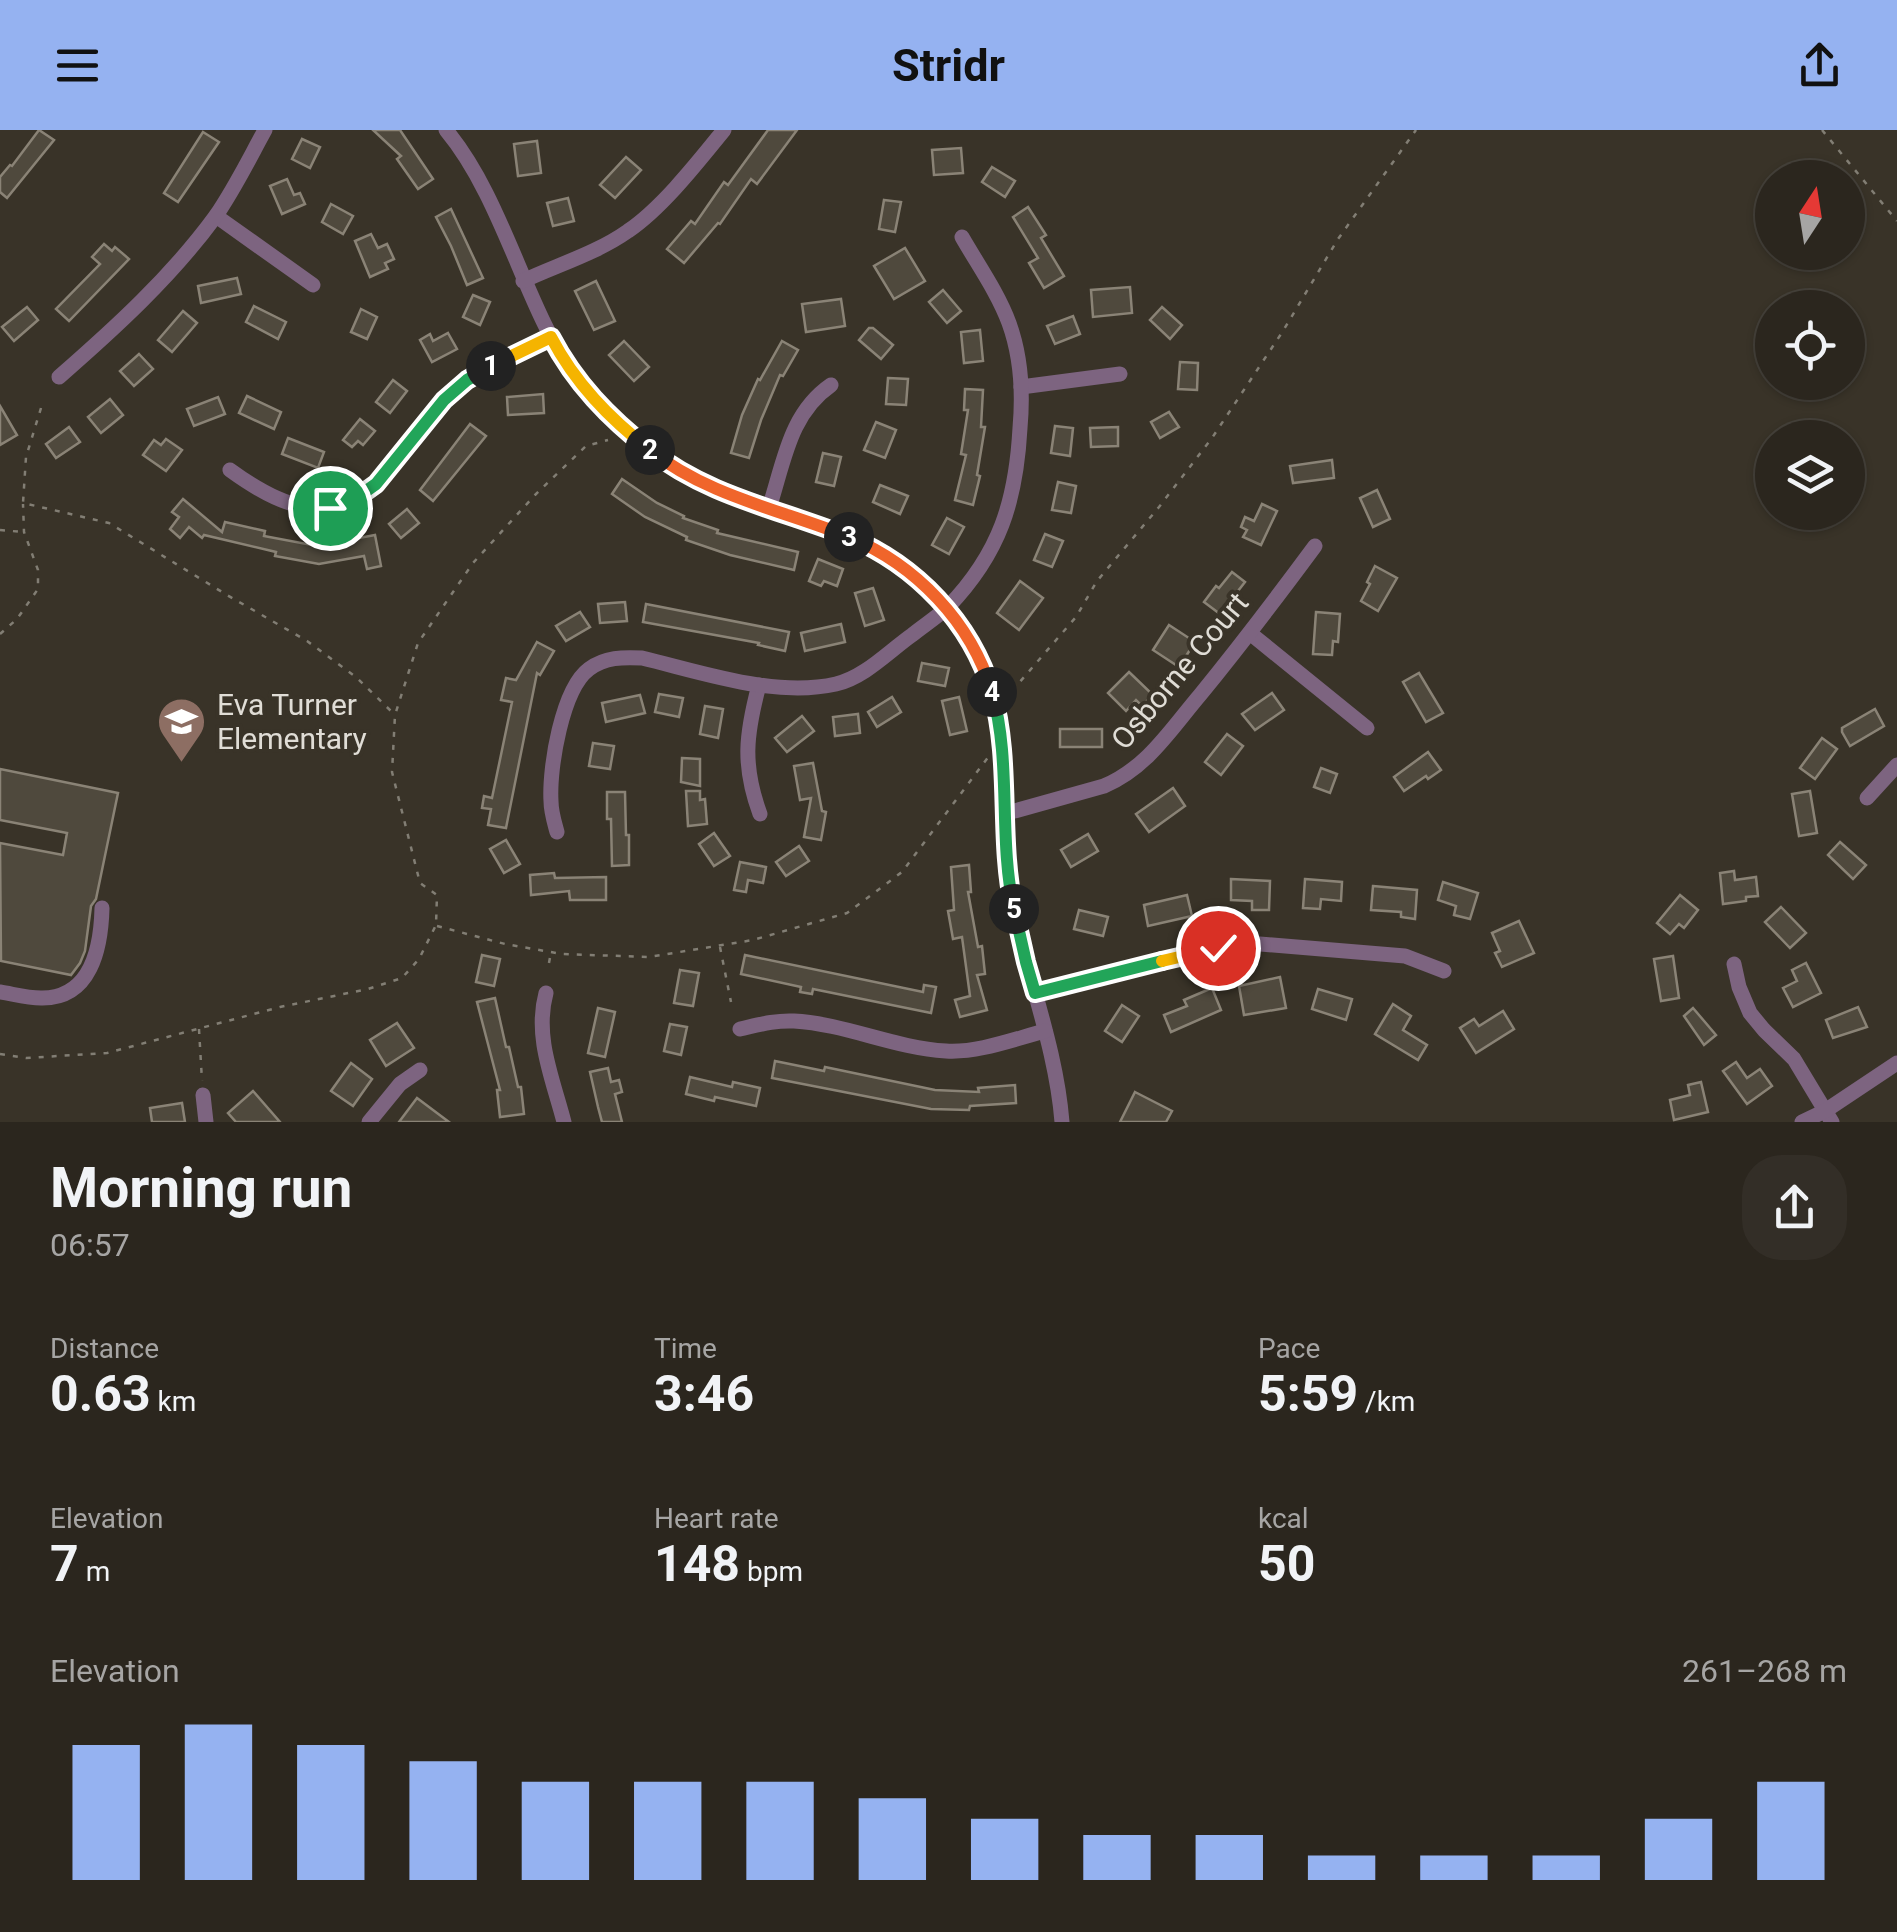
<!DOCTYPE html>
<html lang="en">
<head>
<meta charset="utf-8">
<style>
  :root { --surface:#2b261e; --page:#332e27; --text:#f1f3f6; --muted:#a6a5a4; --line:#47433c; --accent:#95b2f1 }
  body { margin:0; font-family:Roboto,sans-serif; background:var(--page); color:var(--text); height:100vh; display:flex; flex-direction:column; font-size:38px; white-space:nowrap }
  * { box-sizing:border-box; margin:0 }
  p { font-size:32px; color:var(--muted) }
  .icon { flex:none; width:55px; height:55px; fill:none; stroke:currentColor; stroke-width:2; stroke-linecap:round; stroke-linejoin:round }
  .map { position:relative; height:992px; overflow:hidden }
  .details { display:flex; flex-direction:column; background:var(--surface); flex:1 }
  .details>* { flex:none }
  .needle { width:65px; rotate:12deg }
  .controls { position:absolute; left:1755px; top:30px; display:grid; gap:20px }
  .controls a { display:grid; place-items:center; width:110px; height:110px; border-radius:50%; background:var(--surface); box-shadow:0 2px 8px #0004,0 0 0 2px var(--line); font-size:50px }
  .pin { position:absolute; display:grid; place-items:center; width:85px; height:85px; color:#fff; margin:-42px; border:5px solid #fff; border-radius:50%; box-shadow:0 2px 10px #0007 }
  .km { position:absolute; width:50px; height:50px; margin:-25px; border-radius:50%; background:#222; color:#fff; font-size:28px; line-height:50px; text-align:center }
  .round { display:grid; place-items:center; flex:none; width:105px; height:105px; border-radius:40px; background:var(--page) }
  .overview { display:flex; align-items:center; justify-content:space-between; height:170px; padding:0 50px }
  h1 { font-size:55px; font-weight:700; line-height:75px }
  .figures { display:grid; grid-template-columns:repeat(3,1fr); gap:15px; height:170px; padding:10px 50px }
  .figures div { display:grid; align-content:center }
  .figures b { font-size:50px; font-weight:700 }
  .figures small { font-size:28px; font-weight:400 }
  .figures p { font-size:28px }
  .chart { height:280px; padding:20px 50px }
  .chart p { display:flex; justify-content:space-between }
  .chart svg { width:100%; height:180px; margin-top:10px; stroke:var(--accent); stroke-width:6 }
  header { display:flex; justify-content:space-between; align-items:center; height:130px; padding:0 50px; background:var(--accent); color:#111; font-size:45px; font-weight:700 }
  .map>svg:first-child { display:block }
  .building { fill:#4f493d; stroke:#8a8376; stroke-width:2.5 }
  .lines { fill:none; stroke-linecap:round; stroke-linejoin:round }
  .path { stroke:#827e74; stroke-width:2.5; stroke-dasharray:5 8; stroke-linecap:butt }
  .street { stroke:#7d6480; stroke-width:15 }
  .split-1-casing { stroke:#fff; stroke-width:20 }
  .split-2-casing { stroke:#fff; stroke-width:20 }
  .split-3-casing { stroke:#fff; stroke-width:20 }
  .split-4-casing { stroke:#fff; stroke-width:20 }
  .split-5-casing { stroke:#fff; stroke-width:20 }
  .split-6-casing { stroke:#fff; stroke-width:20 }
  .split-7-casing { stroke:#fff; stroke-width:20 }
  .split-1 { stroke:#22a559; stroke-width:12 }
  .split-2 { stroke:#f5b400; stroke-width:12 }
  .split-3 { stroke:#f0652b; stroke-width:12 }
  .split-4 { stroke:#f0652b; stroke-width:12 }
  .split-5 { stroke:#22a559; stroke-width:12 }
  .split-6 { stroke:#22a559; stroke-width:12 }
  .split-7 { stroke:#f5b400; stroke-width:12 }
  .labels { text-anchor:middle; stroke-width:8; stroke-linejoin:round; paint-order:stroke }
  .street-label { font-size:30px; fill:#e0ddd6; stroke:#393328 }
  .poi-label { font-size:30px; fill:#e0ddd6; stroke:#393328; text-anchor:start }
</style>
</head>
<body>
<header><svg class="icon" aria-label="menu" viewBox="0 0 24 24"><path d="M4 6h16M4 12h16M4 18h16"/></svg>Stridr<svg class="icon" aria-label="share" viewBox="0 0 24 24"><path d="M12 15V3M7 8l5-5 5 5M5 13v7h14v-7"/></svg></header>
<div class="map">
<svg width="1897" height="992" viewBox="0 0 1897 992">
  <rect width="100%" height="100%" fill="#393328"/>
  <!-- building -->
  <g class="building">
    <polygon points="39,0 54,10 7,68 0,62 0,47 10,35 12,36"/>
    <polygon points="373,0 400,0 433,49 418,59 397,29 401,26"/>
    <polygon points="768,0 797,0 757,54 751,49 720,94 718,93 684,133 667,119 691,91 695,94 724,52 728,55"/>
    <polygon points="203,2 219,12 178,72 164,63"/>
    <polygon points="302,9 320,17 310,38 292,29"/>
    <polygon points="537,11 541,43 518,46 514,14"/>
    <polygon points="961,18 963,43 934,45 932,20"/>
    <polygon points="626,27 641,40 615,68 600,55"/>
    <polygon points="992,37 1015,51 1005,67 982,52"/>
    <polygon points="287,49 294,65 300,63 305,74 282,84 270,56"/>
    <polygon points="568,68 574,91 553,96 547,73"/>
    <polygon points="884,70 901,72 895,102 879,99"/>
    <polygon points="331,74 353,86 343,104 322,92"/>
    <polygon points="1028,77 1046,105 1041,108 1064,146 1044,158 1029,133 1038,128 1013,87"/>
    <polygon points="451,79 483,148 467,155 451,116 436,87"/>
    <polygon points="371,104 378,118 387,114 394,129 385,133 388,139 370,147 355,111"/>
    <polygon points="104,114 112,121 115,117 129,129 69,191 56,179 100,134 92,127"/>
    <polygon points="905,118 925,151 894,169 874,136"/>
    <polygon points="237,148 241,164 201,173 198,156"/>
    <polygon points="596,151 615,191 594,200 575,161"/>
    <polygon points="1130,157 1132,183 1093,187 1091,160"/>
    <polygon points="943,160 961,181 947,193 929,172"/>
    <polygon points="473,165 490,172 480,195 463,187"/>
    <polygon points="841,169 845,196 806,202 802,174"/>
    <polygon points="254,176 286,192 278,209 246,192"/>
    <polygon points="27,177 38,190 14,211 2,197"/>
    <polygon points="1162,177 1182,195 1170,209 1150,190"/>
    <polygon points="361,179 377,187 367,209 351,202"/>
    <polygon points="183,181 197,193 172,222 158,210"/>
    <polygon points="1073,186 1080,204 1055,214 1047,196"/>
    <polygon points="869,198 873,198 893,215 881,229 859,210"/>
    <polygon points="980,200 983,231 964,233 961,202"/>
    <polygon points="448,203 457,219 432,232 420,210 430,204 433,211"/>
    <polygon points="624,211 649,237 634,251 609,225"/>
    <polygon points="782,211 798,220 783,246 780,245 761,290 749,328 731,323 742,285 758,249 760,250"/>
    <polygon points="139,224 153,239 134,256 120,241"/>
    <polygon points="1180,232 1198,233 1197,260 1178,259"/>
    <polygon points="888,248 908,249 906,275 886,274"/>
    <polygon points="393,250 407,261 390,283 376,272"/>
    <polygon points="965,259 983,260 981,297 985,297 977,345 980,346 973,375 955,370 966,325 961,324 968,280 964,280"/>
    <polygon points="543,264 544,283 508,285 507,267"/>
    <polygon points="247,266 281,282 274,299 239,283"/>
    <polygon points="218,267 225,284 194,296 187,279"/>
    <polygon points="110,269 123,285 101,303 88,287"/>
    <polygon points="0,276 17,305 0,315"/>
    <polygon points="1169,282 1179,297 1160,308 1151,292"/>
    <polygon points="360,289 375,301 363,315 358,311 352,317 343,310"/>
    <polygon points="876,292 896,300 885,328 864,320"/>
    <polygon points="470,294 486,306 433,371 420,360"/>
    <polygon points="1055,296 1073,298 1070,326 1051,323"/>
    <polygon points="69,297 80,312 56,328 46,314"/>
    <polygon points="1118,297 1118,316 1091,317 1090,298"/>
    <polygon points="288,308 324,322 318,338 282,324"/>
    <polygon points="166,309 182,320 166,341 143,325 154,310 161,315"/>
    <polygon points="823,323 841,327 834,356 816,352"/>
    <polygon points="1332,330 1334,348 1293,353 1290,336"/>
    <polygon points="622,349 657,373 684,386 683,388 718,400 717,403 798,422 794,440 730,425 686,410 687,407 645,387 612,364"/>
    <polygon points="1058,352 1076,356 1071,383 1052,380"/>
    <polygon points="880,355 908,366 900,384 873,372"/>
    <polygon points="1377,360 1390,389 1373,397 1360,368"/>
    <polygon points="183,369 222,402 225,392 265,401 264,406 333,419 332,413 375,405 381,436 367,439 364,426 319,434 275,426 276,422 204,405 202,408 189,397 180,408 170,399 179,387 172,382"/>
    <polygon points="1262,374 1277,381 1261,415 1243,407 1247,400 1241,397 1245,387 1254,391"/>
    <polygon points="407,379 419,393 401,408 389,394"/>
    <polygon points="947,388 964,397 949,424 932,415"/>
    <polygon points="1045,404 1063,411 1052,437 1034,430"/>
    <polygon points="818,429 843,439 837,456 824,451 821,456 809,451"/>
    <polygon points="1375,436 1397,448 1378,481 1361,471 1370,454 1367,452"/>
    <polygon points="1232,442 1245,452 1220,484 1204,472 1216,456 1219,458"/>
    <polygon points="1020,451 1043,468 1019,500 997,483"/>
    <polygon points="873,458 884,490 865,496 855,463"/>
    <polygon points="625,472 627,491 600,493 598,474"/>
    <polygon points="646,474 789,502 785,521 758,515 759,513 643,492"/>
    <polygon points="580,482 590,497 566,511 556,496"/>
    <polygon points="1316,482 1340,484 1338,512 1333,511 1332,525 1313,524"/>
    <polygon points="841,494 845,512 805,521 801,503"/>
    <polygon points="1169,495 1195,512 1179,537 1153,520"/>
    <polygon points="537,512 554,521 540,545 537,543 506,698 488,695 491,679 482,678 484,666 492,668 512,572 501,570 506,548 516,550"/>
    <polygon points="922,533 949,538 945,556 918,551"/>
    <polygon points="1129,542 1153,565 1142,576 1136,570 1126,581 1108,563"/>
    <polygon points="1419,543 1443,583 1426,592 1403,552"/>
    <polygon points="1272,563 1284,580 1255,600 1242,584"/>
    <polygon points="659,564 683,568 679,587 655,582"/>
    <polygon points="640,565 645,583 606,592 602,573"/>
    <polygon points="892,567 901,582 877,597 868,582"/>
    <polygon points="959,567 967,601 950,605 942,571"/>
    <polygon points="705,576 723,579 718,608 700,604"/>
    <polygon points="1875,579 1884,596 1850,616 1842,602 1842,598"/>
    <polygon points="858,584 860,603 835,606 833,587"/>
    <polygon points="802,586 814,601 787,622 775,608"/>
    <rect x="1060" y="599" width="42" height="18"/>
    <polygon points="1227,604 1243,616 1221,645 1205,632"/>
    <polygon points="1822,608 1837,619 1815,649 1800,638"/>
    <polygon points="593,613 614,616 610,639 589,636"/>
    <polygon points="1428,622 1441,640 1428,649 1426,646 1404,661 1394,647"/>
    <polygon points="682,628 700,629 700,656 681,652"/>
    <polygon points="813,633 822,681 826,682 821,710 804,707 811,668 800,670 794,636"/>
    <polygon points="1321,638 1337,644 1330,663 1314,657"/>
    <polygon points="0,639 118,663 96,769 91,776 85,821 80,833 71,845 1,831 0,713 63,725 67,703 0,690"/>
    <polygon points="1173,658 1185,676 1149,702 1136,684"/>
    <polygon points="686,661 700,661 700,670 705,669 707,694 688,696"/>
    <polygon points="1810,661 1817,703 1799,706 1792,664"/>
    <polygon points="607,662 625,662 626,705 629,705 629,735 612,736 611,689 607,689"/>
    <polygon points="714,703 730,726 714,736 699,714"/>
    <polygon points="1088,704 1098,721 1071,737 1061,720"/>
    <polygon points="506,710 520,734 504,743 490,719"/>
    <polygon points="1840,712 1866,735 1853,749 1828,725"/>
    <polygon points="799,716 809,731 786,746 776,732"/>
    <polygon points="740,732 766,737 763,753 748,750 746,762 734,760"/>
    <polygon points="969,735 971,762 968,762 978,817 982,816 985,844 977,845 987,880 960,887 955,870 970,866 962,807 953,809 948,781 954,780 951,737"/>
    <polygon points="1734,741 1735,750 1756,747 1758,766 1746,767 1746,771 1723,774 1720,743"/>
    <polygon points="554,743 555,748 606,747 606,770 570,770 569,761 531,765 530,745"/>
    <polygon points="1231,749 1270,751 1269,780 1252,780 1252,771 1231,770"/>
    <polygon points="1305,749 1342,752 1341,771 1321,769 1320,779 1303,778"/>
    <polygon points="1443,752 1478,763 1470,789 1454,785 1456,776 1438,770"/>
    <polygon points="1373,756 1417,760 1415,789 1401,787 1401,782 1371,780"/>
    <polygon points="1187,765 1192,786 1148,796 1144,775"/>
    <polygon points="1680,765 1698,780 1684,798 1679,794 1670,804 1657,793"/>
    <polygon points="1781,777 1806,803 1790,818 1765,792"/>
    <polygon points="1079,780 1108,787 1103,806 1074,799"/>
    <polygon points="1519,791 1534,823 1502,837 1495,823 1500,821 1492,803"/>
    <polygon points="482,825 500,829 494,856 476,852"/>
    <polygon points="745,825 923,862 924,855 936,857 931,883 813,859 812,864 800,862 801,857 741,844"/>
    <polygon points="1673,826 1679,868 1661,871 1654,829"/>
    <polygon points="1806,833 1821,863 1793,877 1783,858 1797,851 1792,840"/>
    <polygon points="680,840 699,843 693,876 674,873"/>
    <polygon points="1280,847 1286,878 1244,885 1239,856"/>
    <polygon points="1212,858 1221,880 1171,902 1164,885 1187,876 1184,870"/>
    <polygon points="1318,859 1352,869 1346,890 1312,879"/>
    <polygon points="495,868 506,917 509,917 518,957 521,957 524,984 500,987 497,960 500,960 477,872"/>
    <polygon points="1393,874 1411,886 1403,900 1427,915 1418,930 1375,904"/>
    <polygon points="1122,875 1139,886 1122,912 1105,901"/>
    <polygon points="1858,877 1867,897 1833,908 1826,890"/>
    <polygon points="598,878 615,882 605,927 588,923"/>
    <polygon points="1693,878 1716,905 1704,915 1684,886"/>
    <polygon points="1503,881 1514,899 1476,923 1460,898 1474,889 1479,896"/>
    <polygon points="397,893 414,918 386,936 370,910"/>
    <polygon points="670,894 687,897 681,925 664,921"/>
    <polygon points="775,931 824,941 825,937 935,960 979,962 978,958 1015,955 1016,973 970,976 969,980 931,979 772,948"/>
    <polygon points="1736,932 1747,948 1760,939 1772,956 1747,974 1723,941"/>
    <polygon points="351,933 372,949 353,976 331,961"/>
    <polygon points="608,938 611,952 619,950 622,962 615,964 622,992 602,992 598,977 590,942"/>
    <polygon points="690,947 732,957 733,952 760,958 756,976 715,967 714,971 686,964"/>
    <polygon points="1701,952 1708,982 1674,990 1670,970 1690,965 1688,955"/>
    <polygon points="253,961 280,992 236,992 228,983"/>
    <polygon points="1135,962 1172,981 1166,992 1120,992"/>
    <polygon points="417,968 449,992 399,992"/>
    <polygon points="182,973 185,992 152,992 150,978"/>
  </g>
  <g class="lines">
    <!-- path -->
    <g class="path">
      <polyline points="1822,0 1897,91"/>
      <polyline points="41,278 26,327 23,373 109,393 227,465 307,511 356,547 393,583"/>
      <polyline points="0,400 23,402"/>
      <polyline points="0,504 17,489 38,459 38,440 24,402 23,374"/>
      <polyline points="1012,561 1076,487 1097,451 1159,377 1212,308 1283,201 1338,109 1416,0"/>
      <polyline points="437,796 505,814 562,824 649,827 753,810 847,783 902,742 989,626"/>
      <polyline points="720,817 731,872"/>
      <polyline points="549,833 551,822"/>
      <polyline points="199,899 202,951"/>
      <polyline points="0,924 26,928 107,923 280,877 368,859 402,848 419,829 436,795 437,765 420,753 392,642 395,585 418,513 473,433 535,365 586,316 608,310"/>
    </g>
    <!-- street -->
    <g class="street">
      <path d="M446,0c45,54 68,132 99,195 12,25 25,50 45,70 36,38 77,74 126,95 53,23 113,32 163,62 71,41 119,115 124,197 4,51 -1,101 9,151 14,74 44,146 50,222"/>
      <polyline points="216,86 313,155"/>
      <path d="M523,151c34,-16 74,-28 105,-50 34,-23 70,-69 96,-101"/>
      <path d="M59,247c56,-49 112,-100 156,-160 19,-27 34,-58 50,-87"/>
      <polyline points="1021,257 1120,244"/>
      <path d="M230,340c48,35 95,57 146,14l81,-96 53,-32 41,-19"/>
      <path d="M769,378c15,-45 20,-94 62,-123"/>
      <polyline points="1251,504 1367,598"/>
      <path d="M759,555c-13,49 -17,80 1,129"/>
      <polyline points="1867,668 1897,635"/>
      <path d="M1004,684l100,-28c43,-18 67,-57 96,-91 40,-49 78,-99 115,-149"/>
      <path d="M557,702c-3,-11 -6,-20 -6,-31 -2,-33 11,-112 38,-132 16,-12 34,-12 53,-11 59,14 133,40 194,26 29,-7 52,-32 76,-49 11,-9 25,-18 36,-28 52,-54 68,-106 72,-179 3,-34 1,-72 -11,-105 -11,-30 -31,-58 -47,-86"/>
      <polyline points="1734,834 1739,857 1750,883 1764,900 1794,929 1832,992"/>
      <path d="M0,862c13,2 27,6 41,6 50,1 60,-50 61,-90"/>
      <path d="M546,863c-12,44 7,86 18,129"/>
      <polyline points="1035,863 1218,818 1248,813 1405,826 1444,841"/>
      <path d="M740,899c18,-4 35,-9 54,-8 52,3 100,27 152,30 32,2 68,-12 99,-20"/>
      <polyline points="203,965 206,992"/>
      <polyline points="369,992 400,954 420,940"/>
      <polyline points="1802,992 1825,981 1897,933"/>
    </g>
  </g>
  <g class="lines">
    <defs>
      <polyline id="split-1" points="330,378 355,369 376,354 444,270 467,250 491,236"/>
      <path id="split-2" d="M491,236l60,-29c24,46 58,81 99,113"/>
      <path id="split-3" d="M650,320c57,46 132,60 199,87"/>
      <path id="split-4" d="M849,407c67,28 122,85 143,155"/>
      <path id="split-5" d="M992,562c20,71 6,145 22,217"/>
      <polyline id="split-6" points="1014,779 1026,832 1035,863 1162,831"/>
      <polyline id="split-7" points="1162,831 1218,818"/>
    </defs>
    <!-- split-1 casing -->
    <use href="#split-1" class="split-1-casing"/>
    <!-- split-2 casing -->
    <use href="#split-2" class="split-2-casing"/>
    <!-- split-3 casing -->
    <use href="#split-3" class="split-3-casing"/>
    <!-- split-4 casing -->
    <use href="#split-4" class="split-4-casing"/>
    <!-- split-5 casing -->
    <use href="#split-5" class="split-5-casing"/>
    <!-- split-6 casing -->
    <use href="#split-6" class="split-6-casing"/>
    <!-- split-7 casing -->
    <use href="#split-7" class="split-7-casing"/>
    <!-- split-1 -->
    <use href="#split-1" class="split-1"/>
    <!-- split-2 -->
    <use href="#split-2" class="split-2"/>
    <!-- split-3 -->
    <use href="#split-3" class="split-3"/>
    <!-- split-4 -->
    <use href="#split-4" class="split-4"/>
    <!-- split-5 -->
    <use href="#split-5" class="split-5"/>
    <!-- split-6 -->
    <use href="#split-6" class="split-6"/>
    <!-- split-7 -->
    <use href="#split-7" class="split-7"/>
  </g>
  <!-- icons -->
  <defs>
    <symbol id="school-pin" viewBox="-11 -11 22 30"><path d="M0 17L-7.5 6A9.5 9.5 0 1 1 7.5 6Z" fill="#8d6e63" stroke="#393328"/><path d="M0-5L7-2L0 1L-7-2ZM-4 1L0 2.5L4 1V4Q0 6-4 4Z" fill="#fff"/></symbol>
  </defs>
  <g fill-rule="evenodd">
    <use href="#school-pin" x="154" y="564" width="55" height="75"/>
  </g>
  <g class="labels">
    <!-- street labels -->
    <g class="street-label">
      <text transform="translate(1180 541) rotate(-50)" y="10">Osborne Court</text>
    </g>
    <!-- poi labels -->
    <g class="poi-label">
      <text x="217" y="585">Eva Turner<tspan x="217" dy="34">Elementary</tspan></text>
    </g>
  </g>
</svg>
<div class="controls">
<a><svg class="needle" viewBox="-14 -14 28 28"><path d="M0-13l5 13h-10z" fill="#e53935"/><path d="M0 13l5-13h-10z" fill="#a6a5a4"/></svg></a>
<a><svg class="icon" aria-label="locate" viewBox="0 0 24 24"><circle cx="12" cy="12" r="6"/><path d="M12 2v4M12 18v4M2 12h4M18 12h4"/></svg></a>
<a><svg class="icon" aria-label="layers" viewBox="0 0 24 24"><path d="M12 4l9 5-9 5-9-5zM3 14l9 5 9-5"/></svg></a>
</div>
<div class="pin" style="left:330px;top:378px;background:#1e9e55"><svg class="icon" aria-label="arrive" viewBox="0 0 24 24"><path d="M6 21V4h12l-3 4 3 4H6"/></svg></div>
<div class="pin" style="left:1218px;top:818px;background:#d93025"><svg class="icon" aria-label="check" viewBox="0 0 24 24"><path d="M5 12l5 5 9-10"/></svg></div>
<b class="km" style="left:491px;top:236px">1</b>
<b class="km" style="left:650px;top:320px">2</b>
<b class="km" style="left:849px;top:407px">3</b>
<b class="km" style="left:992px;top:562px">4</b>
<b class="km" style="left:1014px;top:779px">5</b>
</div>
<section class="details">
<div class="overview"><div><h1>Morning run</h1><p>06:57</p></div><a class="round"><svg class="icon" aria-label="share" viewBox="0 0 24 24"><path d="M12 15V3M7 8l5-5 5 5M5 13v7h14v-7"/></svg></a></div>
<div class="figures">
<div><p>Distance</p><b>0.63<small> km</small></b></div>
<div><p>Time</p><b>3:46</b></div>
<div><p>Pace</p><b>5:59<small> /km</small></b></div>
</div>
<div class="figures">
<div><p>Elevation</p><b>7<small> m</small></b></div>
<div><p>Heart rate</p><b>148<small> bpm</small></b></div>
<div><p>kcal</p><b>50</b></div>
</div>
<div class="chart"><p><span>Elevation</span>261–268 m</p>
<svg viewBox="0 0 160 44" preserveAspectRatio="none"><path d="M5 44V11M15 44V6M25 44V11M35 44V15M45 44V20M55 44V20M65 44V20M75 44V24M85 44V29M95 44V33M105 44V33M115 44V38M125 44V38M135 44V38M145 44V29M155 44V20"/></svg>
</div>
</section>
</body>
</html>
